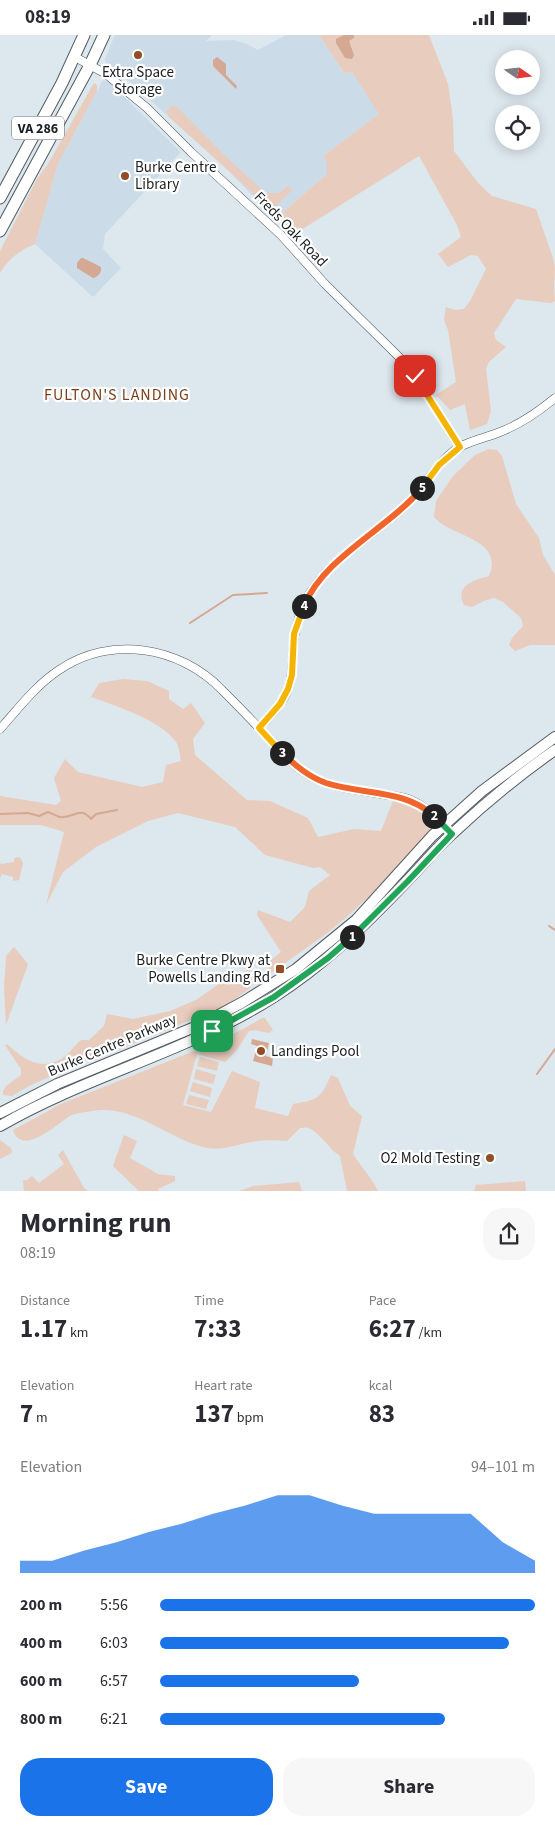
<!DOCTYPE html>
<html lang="en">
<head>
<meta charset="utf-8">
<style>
  :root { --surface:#fff; --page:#f7f7f7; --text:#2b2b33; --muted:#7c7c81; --accent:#1a73e8 }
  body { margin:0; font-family:"Source Sans 3",sans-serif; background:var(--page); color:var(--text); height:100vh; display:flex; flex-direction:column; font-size:19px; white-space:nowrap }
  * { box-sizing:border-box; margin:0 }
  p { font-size:16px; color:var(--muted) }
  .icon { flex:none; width:28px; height:28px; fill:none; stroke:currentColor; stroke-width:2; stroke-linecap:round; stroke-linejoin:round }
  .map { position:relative; height:1156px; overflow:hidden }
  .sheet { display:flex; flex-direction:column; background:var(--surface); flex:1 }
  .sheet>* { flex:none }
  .needle { width:32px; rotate:104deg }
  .buttons { position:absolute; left:495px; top:15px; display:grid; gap:10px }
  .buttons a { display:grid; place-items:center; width:45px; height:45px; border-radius:50%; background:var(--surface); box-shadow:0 2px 12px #0003; font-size:25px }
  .pin { position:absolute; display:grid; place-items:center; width:42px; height:42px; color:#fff; margin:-21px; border-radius:10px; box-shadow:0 2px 8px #0006 }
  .km { position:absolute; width:25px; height:25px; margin:-12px; border-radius:50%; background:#222; color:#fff; font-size:14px; line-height:25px; text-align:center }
  .round { display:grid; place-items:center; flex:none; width:52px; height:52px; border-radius:20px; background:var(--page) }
  .head { display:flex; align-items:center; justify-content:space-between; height:85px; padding:0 20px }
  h1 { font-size:28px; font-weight:700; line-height:38px }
  .metrics { display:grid; grid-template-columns:repeat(3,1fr); gap:8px; height:85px; padding:5px 20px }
  .metrics div { display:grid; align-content:center }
  .metrics b { font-size:25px; font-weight:700 }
  .metrics small { font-size:14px; font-weight:400 }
  .metrics p { font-size:14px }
  .chart { height:140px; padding:10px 20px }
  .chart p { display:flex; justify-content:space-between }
  .chart svg { width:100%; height:90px; margin-top:5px; fill:var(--accent); opacity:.7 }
  .cta { display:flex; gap:10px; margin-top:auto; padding:10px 20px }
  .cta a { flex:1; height:58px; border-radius:20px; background:var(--accent); color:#fff; font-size:20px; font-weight:700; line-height:58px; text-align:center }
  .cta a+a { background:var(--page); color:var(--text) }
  ul { padding:0 20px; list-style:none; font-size:16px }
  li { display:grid; grid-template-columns:80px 60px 1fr; align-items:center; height:38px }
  li i { height:12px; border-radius:6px; background:var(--accent) }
  .status { display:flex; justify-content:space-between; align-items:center; height:35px; padding:0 25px; background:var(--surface); direction:ltr }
  .status svg { height:14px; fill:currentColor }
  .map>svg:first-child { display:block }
  .built { fill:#cbdce8 }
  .green { fill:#e8ccbe }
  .water { fill:#d4a892 }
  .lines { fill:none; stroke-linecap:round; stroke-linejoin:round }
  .stream { stroke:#d4a892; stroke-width:2 }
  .minor-casing { stroke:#545d63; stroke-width:9 }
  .major-casing { stroke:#545d63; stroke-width:12 }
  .highway-casing { stroke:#545d63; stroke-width:13 }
  .minor { stroke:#fff; stroke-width:8 }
  .major { stroke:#fff; stroke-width:10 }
  .highway { stroke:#fff; stroke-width:11 }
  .split-1-casing { stroke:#fff; stroke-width:10 }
  .split-2-casing { stroke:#fff; stroke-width:10 }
  .split-3-casing { stroke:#fff; stroke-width:10 }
  .split-4-casing { stroke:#fff; stroke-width:10 }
  .split-5-casing { stroke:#fff; stroke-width:10 }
  .split-6-casing { stroke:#fff; stroke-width:10 }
  .split-1 { stroke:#22a559; stroke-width:6 }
  .split-2 { stroke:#22a559; stroke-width:6 }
  .split-3 { stroke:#f0652b; stroke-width:6 }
  .split-4 { stroke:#f5b400; stroke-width:6 }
  .split-5 { stroke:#f0652b; stroke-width:6 }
  .split-6 { stroke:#f5b400; stroke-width:6 }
  .poi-dot { fill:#934d24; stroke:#fff; stroke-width:2 }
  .labels { text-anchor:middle; stroke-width:4.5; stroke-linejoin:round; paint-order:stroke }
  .shield { fill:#fff; stroke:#5f6263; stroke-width:1 }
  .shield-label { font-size:14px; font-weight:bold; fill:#1a1e20 }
  .poi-label { font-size:15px; fill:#1a1e20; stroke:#fff; text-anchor:start }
  .street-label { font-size:15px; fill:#1a1e20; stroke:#fff }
  .neighbourhood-label { font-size:16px; letter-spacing:1px; fill:#7d3f19; stroke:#fff }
</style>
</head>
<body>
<div class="status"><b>08:19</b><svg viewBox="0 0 49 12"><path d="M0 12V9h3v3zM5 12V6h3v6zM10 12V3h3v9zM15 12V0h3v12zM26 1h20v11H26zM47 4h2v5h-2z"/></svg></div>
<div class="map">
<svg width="555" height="1156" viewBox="0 0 555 1156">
  <rect width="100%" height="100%" fill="#dde7ee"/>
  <!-- built -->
  <g class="built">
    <polygon points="115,0 212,0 206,6 234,5 247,9 258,15 286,0 319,0 344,38 352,37 380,79 323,121 327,128 327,139 282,178 277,186 226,133 123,41 106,30 105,24"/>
    <polygon points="103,45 110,48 181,117 105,199 103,214 121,233 93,262 35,209 58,129"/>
  </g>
  <!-- green -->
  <g class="green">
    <polygon points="319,0 429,0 448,49 453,84 454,116 478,148 492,161 536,174 553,223 555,233 554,252 555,266 551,268 516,264 494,298 496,305 506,312 489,327 486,334 491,376 487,389 470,395 465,369 450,375 436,360 456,347 448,295 444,285 446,272 455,275 464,274 470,266 486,234 478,221 471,220 448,232 438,219 461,202 457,190 419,121 296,198 277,186 282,178 327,139 327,128 323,121 379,79 352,37 344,38"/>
    <path d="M94,48l3,2v6l-39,73 -23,80c-15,6 -27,15 -35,29v-22l37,-72 11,-15z"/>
    <polygon points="171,71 176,71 225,121 266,158 279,158 288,151 292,155 273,174 263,167 169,82 167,76"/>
    <path d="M489,414l8,1 5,6 14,48 23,34 4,17 12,20v70h-25l-15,6 -6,-6 3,-7 11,-12 -2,-8 -18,-16 -9,-4 -8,2 -14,7 -8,-2c-10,-19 10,-25 25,-29 16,-38 -39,-39 -55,-59l2,-16 17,-25 22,-21z"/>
    <path d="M123,644l24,2 22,10v8l14,10 8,-6 14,20 -12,16 2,16 52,45 23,1 38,17 10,19 36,-8 27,2 12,-30c15,4 30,8 38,22v5l-40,48 -42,39 -23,19 -55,39 -4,-3 3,-9 11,-9 -24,-37 1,-5 32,12 15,-15 4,-16 21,-16 -10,-8 -7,1 -48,-13 -30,-28 -57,-14 -30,8 -52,26 -33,25 -17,33 18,-73 -23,-7h-41v-29l56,9 5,-4 -7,-23 11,-19 13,13 64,15 21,-5 3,-17 15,-4c-1,-6 -2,-15 -5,-19 -15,-22 -60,-36 -85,-45l8,-14z"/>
    <polygon points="19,822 21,824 23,828 19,845 13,846 13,842 2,839 0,843 0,827 1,829 14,827 14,823"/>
    <polygon points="14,912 28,929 6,990 4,953 6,921"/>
    <path d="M249,933l6,9v4l-5,7 -23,17 -116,48 -24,7 -58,26 -17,10 -9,-1v-4l3,-5 15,-11v-6l-16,-24 2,-1c14,13 30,26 50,17 9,-3 17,-15 24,-21h8l15,-14 3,-12 26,5 37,-8 26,-11 27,-19 13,-1z"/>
    <path d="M262,983h3l8,12 -4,3 -14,-3 -6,1 -12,19 -12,12 -28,-8 -14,51 28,7 21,-41 28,11 -5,26 33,8 5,-12c24,-4 28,-5 38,-29l7,3 12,28 12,10 -9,38c7,11 20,26 25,37h-31l-7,-35c-10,-6 -21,-24 -31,-28 -3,-1 -6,0 -9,0l-13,13c-12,-1 -23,-1 -35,1 -14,2 -30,9 -45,6 -38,-8 -73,-44 -115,-37 -6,1 -16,2 -22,5 -12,7 -48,42 -57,14l48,-26 153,-61 29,-14z"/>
    <polygon points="195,997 184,1004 68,1051 73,1046"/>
    <polygon points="200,1022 219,1027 217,1036 197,1031"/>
    <polygon points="196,1034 216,1040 213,1049 194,1044"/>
    <polygon points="193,1047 212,1053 210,1062 190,1056"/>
    <polygon points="189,1060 209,1065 206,1074 186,1069"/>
    <polygon points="124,1100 137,1106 130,1123 158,1139 175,1141 175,1146 158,1154 159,1156 139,1156 113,1131"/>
    <polygon points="0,1105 11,1113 12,1118 0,1124"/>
    <polygon points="63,1115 84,1153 88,1156 24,1156 23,1145 27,1145 32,1141 39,1148 64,1129 58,1120"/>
    <polygon points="525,1146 526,1156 474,1156 476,1150"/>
    <polygon points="299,1147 302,1156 239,1156 253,1151"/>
  </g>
  <!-- water -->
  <g class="water">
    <polygon points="344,0 354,0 354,3 349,6 354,20 352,24 345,23 336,8 336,4"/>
    <polygon points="217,22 226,29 226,40 237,51 236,54 213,31 213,25"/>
    <path d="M83,223l18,9c1,5 -3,10 -8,11l-16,-10v-5l4,-5z"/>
    <polygon points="252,1004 269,1008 266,1021 273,1023 272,1031 253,1026 257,1011 251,1009"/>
  </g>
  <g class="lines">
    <!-- stream -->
    <g class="stream">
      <polyline points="190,588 233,560 267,558"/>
      <path d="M0,779l28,-1 11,3 9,-4c3,1 8,4 12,5 13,2 20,-12 31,2l5,-5 21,-4"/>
      <polyline points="549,891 555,895"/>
      <polyline points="537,1039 555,1014"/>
    </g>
    <defs>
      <g id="minor">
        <polyline points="75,22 106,39 147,73 191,117 281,200 325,249 399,322 428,361 460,413"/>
        <path d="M259,693c11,-12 24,-24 29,-39 5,-12 4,-25 5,-38 1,-22 8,-46 21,-64 24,-33 61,-53 90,-80 20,-18 31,-44 54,-59 13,-8 28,-10 42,-16 21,-8 38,-20 55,-34"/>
        <path d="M0,694c18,-20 36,-44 59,-59 51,-35 121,-24 163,20 12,12 25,25 37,38 17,17 31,37 53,49 21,11 46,13 69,17 10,2 21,2 30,6 16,7 29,21 41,34"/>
      </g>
      <g id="major">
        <polyline points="0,1078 57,1049 202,989 243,967 296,934 356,885 432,801 482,756 555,702"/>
        <path d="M0,1091c88,-51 188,-74 274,-129 49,-31 91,-72 131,-114 16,-16 30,-34 47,-49 32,-30 67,-59 103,-84"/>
      </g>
      <g id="highway">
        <polyline points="0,163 62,48 84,0"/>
        <polyline points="0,196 90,30 104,0"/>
      </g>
    </defs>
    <!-- minor casing -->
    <use href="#minor" class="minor-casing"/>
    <!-- major casing -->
    <use href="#major" class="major-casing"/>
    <!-- highway casing -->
    <use href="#highway" class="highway-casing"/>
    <!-- minor -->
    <use href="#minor" class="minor"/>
    <!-- major -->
    <use href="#major" class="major"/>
    <!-- highway -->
    <use href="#highway" class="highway"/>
  </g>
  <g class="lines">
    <defs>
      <polyline id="split-1" points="212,996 274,962 328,923 352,902"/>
      <polyline id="split-2" points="352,902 408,846 452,799 434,781"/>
      <path id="split-3" d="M282,718c14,13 27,24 44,30 37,12 79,6 108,33"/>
      <polyline id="split-4" points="282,718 259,693 280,669 288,654 292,640 294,599 304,571"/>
      <path id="split-5" d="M304,571c20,-49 84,-77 118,-118"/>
      <polyline id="split-6" points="415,341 460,412 439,430 422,453"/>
    </defs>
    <!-- split-1 casing -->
    <use href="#split-1" class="split-1-casing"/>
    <!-- split-2 casing -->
    <use href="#split-2" class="split-2-casing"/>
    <!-- split-3 casing -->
    <use href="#split-3" class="split-3-casing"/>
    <!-- split-4 casing -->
    <use href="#split-4" class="split-4-casing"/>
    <!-- split-5 casing -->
    <use href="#split-5" class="split-5-casing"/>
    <!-- split-6 casing -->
    <use href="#split-6" class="split-6-casing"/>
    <!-- split-1 -->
    <use href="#split-1" class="split-1"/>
    <!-- split-2 -->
    <use href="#split-2" class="split-2"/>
    <!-- split-3 -->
    <use href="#split-3" class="split-3"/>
    <!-- split-4 -->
    <use href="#split-4" class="split-4"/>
    <!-- split-5 -->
    <use href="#split-5" class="split-5"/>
    <!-- split-6 -->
    <use href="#split-6" class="split-6"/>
  </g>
  <!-- markers -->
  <g class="poi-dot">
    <circle cx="138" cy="20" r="5"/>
    <circle cx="125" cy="141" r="5"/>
    <rect x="275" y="929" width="10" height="10" rx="2.5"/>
    <circle cx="261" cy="1016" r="5"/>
    <circle cx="490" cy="1123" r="5"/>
  </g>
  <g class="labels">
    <!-- shield labels -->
    <rect class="shield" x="12" y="81.5" width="52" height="23" rx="4"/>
    <g class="shield-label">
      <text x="38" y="98">VA 286</text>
    </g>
    <!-- poi labels -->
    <g class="poi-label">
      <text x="138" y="42" text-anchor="middle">Extra Space<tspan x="138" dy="17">Storage</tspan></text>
      <text x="135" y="137">Burke Centre<tspan x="135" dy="17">Library</tspan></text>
      <text x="270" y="930" text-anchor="end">Burke Centre Pkwy at<tspan x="270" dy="17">Powells Landing Rd</tspan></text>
      <text x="271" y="1021">Landings Pool</text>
      <text x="480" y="1128" text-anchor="end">O2 Mold Testing</text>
    </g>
    <!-- street labels -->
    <g class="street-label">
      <text transform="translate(291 194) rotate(46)" y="5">Freds Oak Road</text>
      <text transform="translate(112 1010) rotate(-23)" y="5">Burke Centre Parkway</text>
    </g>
    <!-- neighbourhood labels -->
    <g class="neighbourhood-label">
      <text x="117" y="365">FULTON'S LANDING</text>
    </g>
  </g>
</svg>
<div class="buttons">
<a><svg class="needle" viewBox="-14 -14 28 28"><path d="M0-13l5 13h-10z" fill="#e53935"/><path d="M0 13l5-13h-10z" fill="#7c7c81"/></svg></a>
<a><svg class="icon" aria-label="locate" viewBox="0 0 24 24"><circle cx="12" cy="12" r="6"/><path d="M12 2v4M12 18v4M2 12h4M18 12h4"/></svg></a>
</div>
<div class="pin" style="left:212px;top:996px;background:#1e9e55"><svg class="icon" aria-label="arrive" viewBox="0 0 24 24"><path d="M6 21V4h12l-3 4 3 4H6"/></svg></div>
<div class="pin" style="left:415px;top:341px;background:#d93025"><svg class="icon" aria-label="check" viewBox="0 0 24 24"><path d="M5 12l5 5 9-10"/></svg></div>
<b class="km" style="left:352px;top:902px">1</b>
<b class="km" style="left:434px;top:781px">2</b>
<b class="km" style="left:282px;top:718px">3</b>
<b class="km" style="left:304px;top:571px">4</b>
<b class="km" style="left:422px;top:453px">5</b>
</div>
<section class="sheet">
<div class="head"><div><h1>Morning run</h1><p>08:19</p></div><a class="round"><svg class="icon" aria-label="share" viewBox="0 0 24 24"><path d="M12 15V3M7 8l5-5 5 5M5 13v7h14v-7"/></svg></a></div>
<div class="metrics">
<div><p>Distance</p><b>1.17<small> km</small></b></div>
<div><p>Time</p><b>7:33</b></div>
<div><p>Pace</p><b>6:27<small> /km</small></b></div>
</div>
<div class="metrics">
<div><p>Elevation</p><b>7<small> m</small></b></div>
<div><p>Heart rate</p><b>137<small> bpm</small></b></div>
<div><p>kcal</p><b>83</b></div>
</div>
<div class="chart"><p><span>Elevation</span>94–101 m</p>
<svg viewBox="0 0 160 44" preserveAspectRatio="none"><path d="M0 44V38L10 38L20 33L30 29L40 24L50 20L60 15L70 11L80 6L90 6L100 11L110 15L120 15L130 15L140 15L150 29L160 38V44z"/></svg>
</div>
<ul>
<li><b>200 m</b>5:56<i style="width:100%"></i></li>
<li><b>400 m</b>6:03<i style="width:93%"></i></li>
<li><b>600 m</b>6:57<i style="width:53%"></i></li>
<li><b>800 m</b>6:21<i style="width:76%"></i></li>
</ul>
<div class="cta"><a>Save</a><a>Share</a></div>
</section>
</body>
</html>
